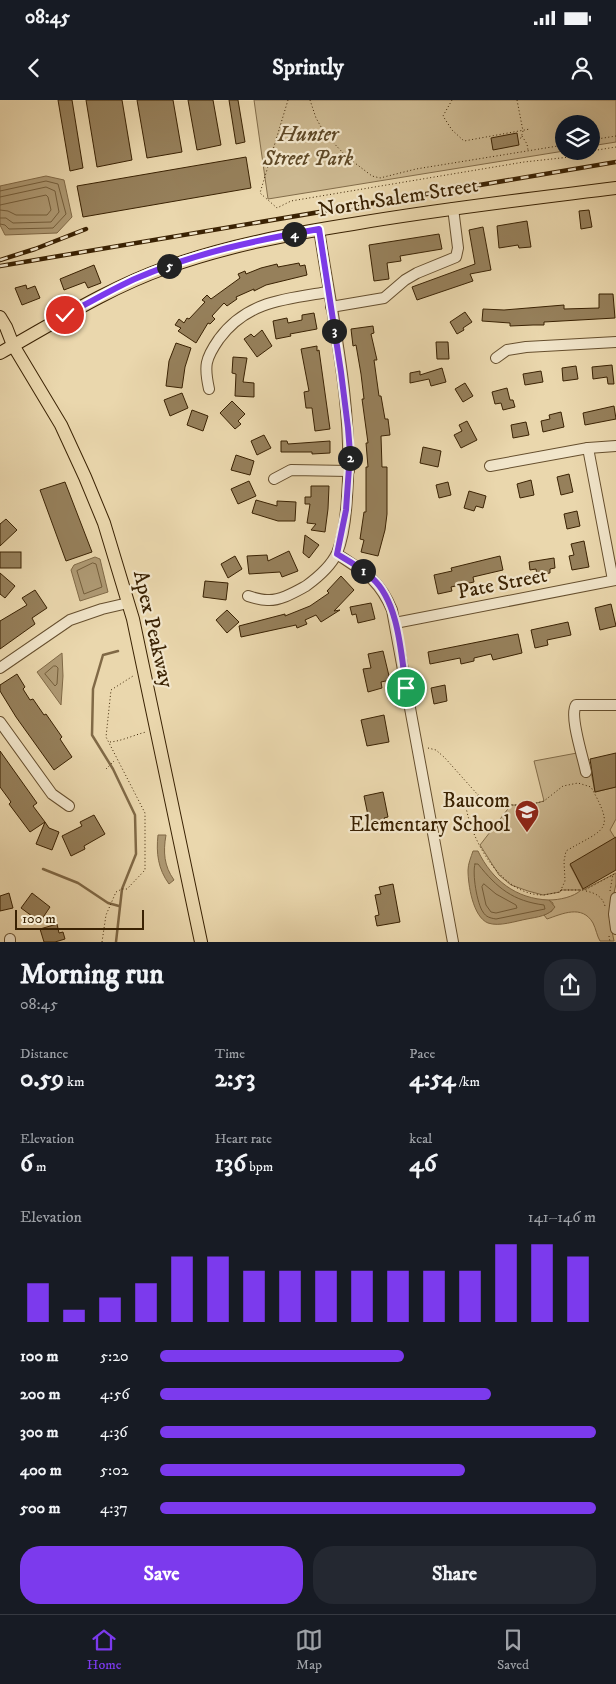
<!DOCTYPE html>
<html lang="en">
<head>
<meta charset="utf-8">
<style>
  :root { --surface:#171b24; --page:#242831; --text:#f1f3f6; --muted:#9ea1a6; --line:#363941; --accent:#7c3aed }
  body { margin:0; font-family:"IM FELL DW Pica",serif; background:var(--page); color:var(--text); height:100vh; display:flex; flex-direction:column; font-size:19px; white-space:nowrap }
  * { box-sizing:border-box; margin:0 }
  p { font-size:16px; color:var(--muted) }
  .icon { flex:none; width:28px; height:28px; fill:none; stroke:currentColor; stroke-width:2; stroke-linecap:round; stroke-linejoin:round }
  .map { position:relative; height:842px; overflow:hidden }
  .details { display:flex; flex-direction:column; background:var(--surface); flex:1 }
  .details>* { flex:none }
  .buttons { position:absolute; left:555px; top:15px; display:grid; gap:10px }
  .buttons a { display:grid; place-items:center; width:45px; height:45px; border-radius:50%; background:var(--surface); box-shadow:0 5px 20px #0002; font-size:25px }
  .scale { position:absolute; left:15px; bottom:12px; width:129px; box-sizing:border-box; padding-left:5px; border:2px solid #3a2203; border-top:0; font-size:14px; line-height:18px; white-space:nowrap; color:#3a2203; -webkit-text-stroke:4px #f1e5ca; paint-order:stroke }
  .pin { position:absolute; display:grid; place-items:center; width:42px; height:42px; color:#fff; margin:-21px; border:2px solid #fff; border-radius:50%; box-shadow:0 1px 5px #0007 }
  .km { position:absolute; width:25px; height:25px; margin:-12px; border-radius:50%; background:#222; color:#fff; font-size:14px; line-height:25px; text-align:center }
  .round { display:grid; place-items:center; flex:none; width:52px; height:52px; border-radius:20px; background:var(--page) }
  .head { display:flex; align-items:center; justify-content:space-between; height:85px; padding:0 20px }
  h1 { font-size:28px; font-weight:700; line-height:38px }
  .stats { display:grid; grid-template-columns:repeat(3,1fr); gap:8px; height:85px; padding:5px 20px }
  .stats div { display:grid; align-content:center }
  .stats b { font-size:25px; font-weight:700 }
  .stats small { font-size:14px; font-weight:400 }
  .stats p { font-size:14px }
  .chart { height:140px; padding:10px 20px }
  .chart p { display:flex; justify-content:space-between }
  .chart svg { width:100%; height:90px; margin-top:5px; stroke:var(--accent); stroke-width:6 }
  .action { display:flex; gap:10px; margin-top:auto; padding:10px 20px }
  .action a { flex:1; height:58px; border-radius:20px; background:var(--accent); color:#fff; font-size:20px; font-weight:700; line-height:58px; text-align:center }
  .action a+a { background:var(--page); color:var(--text) }
  ul { padding:0 20px; list-style:none; font-size:16px }
  li { display:grid; grid-template-columns:80px 60px 1fr; align-items:center; height:38px }
  li i { height:12px; border-radius:6px; background:var(--accent) }
  .status { display:flex; justify-content:space-between; align-items:center; height:35px; padding:0 25px; background:var(--surface); direction:ltr }
  .status svg { height:14px; fill:currentColor }
  header { display:flex; justify-content:space-between; align-items:center; height:65px; padding:0 20px; background:var(--surface); font-size:22px; font-weight:700 }
  .tabs { display:flex; justify-content:space-around; align-items:center; height:70px; border-top:1px solid var(--line); background:var(--surface); font-size:14px; color:var(--muted) }
  .tabs a { display:grid; justify-items:center; gap:2px }
  .tabs .active { color:var(--accent) }
  .map>svg:first-child { display:block }
  .green { fill:#ccb890; stroke:#836d4a }
  .water { fill:#ae9973; stroke:#806946 }
  .lines { fill:none; stroke-linecap:round; stroke-linejoin:round }
  .shore { stroke:#745e3b; stroke-width:1 }
  .stream { stroke:#806946; stroke-width:2.5 }
  .building { fill:#96805b; stroke:#3a2203 }
  .minor-casing { stroke:#664f2e; stroke-width:12 }
  .major-casing { stroke:#3a2203; stroke-width:14 }
  .path { stroke:#3a2203; stroke-width:1; stroke-dasharray:1 2.5; stroke-linecap:butt }
  .minor { stroke:#f1e5ca; stroke-width:10 }
  .major { stroke:#ead7ad; stroke-width:12 }
  .rail-casing { stroke:#3a2203; stroke-width:4.5 }
  .rail { stroke:#f1e5ca; stroke-width:2.5; stroke-dasharray:8; stroke-linecap:butt }
  .route-casing { stroke:#fff; stroke-width:10 }
  .route { stroke:#7c3aed; stroke-width:6 }
  .labels { text-anchor:middle; stroke-width:4.5; stroke-linejoin:round; paint-order:stroke }
  .park-label { font-size:21px; font-style:italic; fill:#5e4826; stroke:#f1e5ca }
  .street-label { font-size:21px; fill:#3a2203; stroke:#f1e5ca }
  .poi-label { font-size:21px; fill:#3a2203; stroke:#f1e5ca; text-anchor:end }
</style>
</head>
<body>
<div class="status"><b>08:45</b><svg viewBox="0 0 49 12"><path d="M0 12V9h3v3zM5 12V6h3v6zM10 12V3h3v9zM15 12V0h3v12zM26 1h20v11H26zM47 4h2v5h-2z"/></svg></div>
<header><svg class="icon" aria-label="back" viewBox="0 0 24 24"><path d="M15 5l-7 7 7 7"/></svg>Sprintly<svg class="icon" aria-label="person" viewBox="0 0 24 24"><circle cx="12" cy="8" r="4"/><path d="M4 21q1-7 8-7t8 7"/></svg></header>
<div class="map">
<svg width="616" height="842" viewBox="0 0 616 842">
  <rect width="100%" height="100%" fill="#ead7ad"/>
  <filter id="stains"><feTurbulence type="fractalNoise" baseFrequency=".004" numOctaves="4"/><feColorMatrix values="0 0 0 0 .2 0 0 0 0 .09 0 0 0 0 .02 0 0 0 .5 -.17"/></filter>
  <radialGradient id="worn" r=".72"><stop offset=".6" stop-color="#630" stop-opacity="0"/><stop offset="1" stop-color="#630" stop-opacity=".3"/></radialGradient>
  <!-- green -->
  <g class="green">
    <polygon points="254,0 616,0 616,42 591,46 591,24 564,24 564,51 268,99"/>
    <path d="M577,653l5,22 9,-3 4,20 21,-5v32l-6,11 5,8 -45,27 13,25 33,-17v11l-7,32 5,25h-14c-3,-5 -4,-12 -7,-18 -11,-19 -31,-9 -46,-4l-3,-4 8,-4 1,-8 -4,-3c10,0 25,-3 32,-10h-20l-1,2 -17,3 -15,-4 -17,-6 -12,-10 -19,-30 31,-40h18l15,-4 -10,-40z"/>
  </g>
  <!-- water -->
  <g class="water">
    <polygon points="46,76 64,80 72,117 57,133 5,135 0,125 0,86"/>
    <polygon points="95,457 100,459 108,492 80,501 71,470 74,465"/>
    <polygon points="62,553 63,576 61,605 37,572"/>
    <path d="M158,735h8c-3,17 -2,31 8,45l-5,4c-11,-15 -13,-31 -11,-49z"/>
    <path d="M473,751h5c14,29 38,48 71,49l6,7c-6,9 -18,10 -28,12 -11,2 -28,8 -39,4 -15,-6 -20,-38 -20,-53 0,-6 3,-13 5,-19z"/>
  </g>
  <g class="lines">
    <!-- shore -->
    <g class="shore">
      <polyline points="0,91 46,81 58,84 66,114 53,128 9,129 5,125 0,124"/>
      <polyline points="0,97 46,87 55,91 59,112 51,122 13,123 6,118 0,118"/>
      <polyline points="0,105 46,95 48,97 51,110 47,115 16,115 8,111 0,110"/>
      <polygon points="93,463 96,464 102,487 84,494 77,471"/>
      <polygon points="54,566 56,566 58,568 57,584 55,586 45,574"/>
      <path d="M475,764h3c19,24 35,37 66,41l1,4 -49,10c-6,-1 -10,-2 -13,-7 -6,-8 -11,-39 -8,-48z"/>
      <polygon points="484,784 496,794 516,805 517,808 496,813 491,812 486,805 482,787"/>
    </g>
    <!-- stream -->
    <g class="stream">
      <polyline points="43,769 78,783 108,803 119,806"/>
      <polyline points="116,842 122,789 136,754 135,715 113,669 92,635 93,589 103,555 118,551"/>
    </g>
  </g>
  <!-- building -->
  <g class="building">
    <polygon points="58,0 72,0 83,68 70,71"/>
    <polygon points="86,0 122,0 132,60 97,67"/>
    <polygon points="137,0 173,0 182,52 147,58"/>
    <polygon points="188,0 213,0 221,45 197,50"/>
    <polygon points="229,0 238,0 245,42 236,44"/>
    <polygon points="517,33 519,45 493,50 491,38"/>
    <polygon points="246,57 251,88 83,117 77,86"/>
    <polygon points="589,110 592,127 581,129 579,111"/>
    <polygon points="527,121 531,147 519,148 518,145 499,148 497,126"/>
    <polygon points="483,127 491,170 470,174 473,181 417,200 412,187 475,164 469,130"/>
    <polygon points="439,134 442,149 400,156 401,161 387,163 389,179 374,181 369,145"/>
    <polygon points="299,163 300,166 305,165 307,175 266,185 254,191 254,189 236,197 237,199 227,206 224,203 212,216 215,219 210,224 208,223 196,243 178,231 181,228 175,225 179,219 184,223 187,218 189,219 205,202 202,200 207,195 211,199 240,178 238,174 245,171 246,174 261,168 277,164 278,167"/>
    <polygon points="94,165 101,183 88,188 85,182 64,190 60,179"/>
    <polygon points="26,185 27,189 35,186 40,198 22,205 15,188"/>
    <polygon points="599,194 613,194 615,218 544,222 544,225 533,225 510,226 510,223 482,221 483,209 504,210 564,205 564,209 599,208"/>
    <polygon points="465,212 472,222 463,228 464,230 457,234 450,222"/>
    <polygon points="314,213 317,229 290,234 291,236 276,239 273,221 287,218 288,223 302,220 302,215"/>
    <polygon points="373,226 374,233 371,234 377,260 374,260 379,296 381,296 385,319 388,319 390,335 381,336 382,367 387,367 387,414 385,430 378,456 361,452 364,440 360,439 364,412 366,412 366,367 368,367 366,343 368,343 362,299 364,299 361,274 356,245 353,246 351,229"/>
    <polygon points="262,230 272,246 257,257 244,239 251,234 254,237"/>
    <polygon points="436,242 448,242 449,259 437,259"/>
    <polygon points="176,243 191,248 185,267 182,288 166,286 169,261"/>
    <polygon points="317,246 317,251 319,250 330,329 315,331 312,308 306,308 304,292 309,291 301,249"/>
    <polygon points="233,257 247,258 243,282 254,283 254,297 235,296 236,274 232,273"/>
    <polygon points="612,265 614,284 608,284 607,277 593,279 592,267"/>
    <polygon points="576,266 578,279 563,281 562,268"/>
    <polygon points="442,268 446,282 431,286 429,279 410,283 410,273 420,271 420,275"/>
    <polygon points="541,271 543,282 525,285 523,274"/>
    <polygon points="465,283 473,296 463,302 455,289"/>
    <polygon points="507,288 510,300 513,300 515,307 503,310 501,303 495,304 492,292"/>
    <polygon points="182,293 188,308 170,316 164,300"/>
    <polygon points="232,301 245,314 238,321 241,324 235,329 220,313"/>
    <polygon points="614,306 616,319 585,325 583,313"/>
    <polygon points="192,310 208,316 203,331 187,325"/>
    <polygon points="561,312 564,327 543,332 541,321 550,319 549,315"/>
    <polygon points="467,321 477,340 461,348 454,335 462,331 459,325"/>
    <polygon points="526,322 529,335 513,338 511,325"/>
    <polygon points="264,335 271,348 257,355 251,341"/>
    <polygon points="281,341 287,341 288,344 330,341 330,353 312,354 312,352 281,352"/>
    <polygon points="423,347 441,351 438,367 420,363"/>
    <polygon points="236,355 254,361 250,375 231,370"/>
    <polygon points="569,374 573,392 561,395 557,377"/>
    <polygon points="531,380 534,395 520,398 517,384"/>
    <polygon points="249,381 256,396 238,404 231,389"/>
    <polygon points="65,382 92,452 66,461 40,390"/>
    <polygon points="448,382 451,395 439,398 436,385"/>
    <polygon points="311,386 329,386 328,409 325,432 311,430 316,424 307,423 310,404 305,404 305,397 311,397"/>
    <polygon points="469,391 486,396 483,408 476,406 474,411 464,408"/>
    <polygon points="256,400 277,406 277,401 296,402 295,421 278,421 252,413"/>
    <polygon points="577,411 580,426 567,429 564,414"/>
    <polygon points="6,419 17,430 0,446 0,424"/>
    <polygon points="305,435 319,445 309,458 303,453"/>
    <polygon points="584,441 589,467 572,470 569,456 574,455 571,444"/>
    <polygon points="289,451 298,471 282,477 280,472 249,474 247,456 267,455 268,461"/>
    <rect x="0" y="452" width="21" height="16"/>
    <polygon points="235,456 242,469 228,478 221,464"/>
    <polygon points="500,456 503,470 473,477 474,482 451,487 452,491 438,494 434,475 452,471 451,468"/>
    <polygon points="554,458 555,468 550,469 550,473 537,475 536,469 530,470 529,462"/>
    <polygon points="0,473 15,486 5,498 0,494"/>
    <polygon points="341,476 354,490 334,511 340,510 321,522 316,515 305,520 307,524 297,528 296,525 241,537 239,526 285,514 285,516 310,506 329,493 327,491"/>
    <polygon points="205,481 228,483 226,500 203,497"/>
    <polygon points="35,490 47,508 32,518 35,524 0,549 0,521 27,505 22,498"/>
    <polygon points="371,503 375,519 358,523 356,514 352,515 350,507"/>
    <polygon points="611,504 616,526 600,530 595,508"/>
    <polygon points="227,510 239,522 227,533 216,520"/>
    <polygon points="568,522 571,535 547,540 548,545 535,548 531,530"/>
    <polygon points="518,534 522,553 493,560 491,554 474,558 474,561 461,564 460,558 430,564 428,552"/>
    <polygon points="383,551 390,580 381,582 382,588 368,592 363,569 371,568 368,554"/>
    <polygon points="17,574 25,587 23,589 30,600 33,599 44,615 46,614 62,637 60,639 72,657 54,670 16,617 0,591 0,585"/>
    <polygon points="445,585 447,601 434,604 431,588"/>
    <polygon points="384,615 389,642 367,646 361,620"/>
    <polygon points="0,651 37,703 33,706 45,722 30,732 9,704 11,702 0,687"/>
    <polygon points="616,653 616,687 595,692 590,659"/>
    <polygon points="383,692 388,717 384,718 386,727 371,730 364,696"/>
    <polygon points="94,715 105,734 84,746 85,749 71,756 62,736 82,726 80,722"/>
    <polygon points="45,722 49,728 59,732 52,750 36,744"/>
    <polygon points="616,737 616,770 583,789 570,764"/>
    <polygon points="393,784 400,822 377,826 375,816 379,815 375,795 381,794 379,787"/>
    <polygon points="9,793 13,808 0,811 0,796"/>
    <polygon points="32,793 50,807 40,822 21,808"/>
    <polygon points="57,824 59,833 63,832 65,839 55,842 44,842 40,829"/>
  </g>
  <g class="lines">
    <defs>
      <g id="minor">
        <polyline points="331,207 384,198 405,180 417,173 456,157 458,148 453,108"/>
        <polyline points="496,258 507,250 526,247 616,242"/>
        <path d="M209,289c-5,-23 -4,-30 10,-50 28,-38 66,-40 109,-47"/>
        <polyline points="588,348 613,480"/>
        <polyline points="490,366 588,348 616,346"/>
        <polyline points="274,379 291,370 349,371"/>
        <path d="M337,454c27,18 42,25 55,56l61,332"/>
        <path d="M248,496c6,2 13,4 19,4 13,1 28,-8 39,-14 11,-8 25,-20 31,-33 7,-17 9,-38 10,-56 7,-90 -15,-179 -28,-268"/>
        <polyline points="395,523 616,480"/>
        <polyline points="0,568 70,520 102,509 128,503"/>
        <polyline points="0,622 52,694 69,706"/>
        <path d="M586,672c-3,-15 -17,-56 -10,-67h40"/>
        <polyline points="616,798 614,814 616,829"/>
        <polyline points="10,839 10,842"/>
      </g>
      <g id="major">
        <polyline points="0,217 6,227 13,245 61,325 85,377 104,423 133,519 201,842"/>
        <path d="M0,253c54,-30 106,-64 165,-85 61,-22 124,-34 188,-44 87,-15 175,-25 263,-36"/>
      </g>
    </defs>
    <!-- minor casing -->
    <use href="#minor" class="minor-casing"/>
    <!-- major casing -->
    <use href="#major" class="major-casing"/>
    <!-- path -->
    <g class="path">
      <polyline points="288,0 260,93 277,108 291,101 524,62 570,57 588,51"/>
      <polyline points="310,0 316,18 325,34 347,57 372,76 380,78 416,69 564,45"/>
      <polyline points="452,0 443,16 452,30 464,41 530,29"/>
      <polyline points="517,0 523,31 521,38 518,39"/>
      <polyline points="522,36 527,44 528,50"/>
      <polyline points="591,40 616,36"/>
      <polyline points="591,51 616,47"/>
      <path d="M110,642c12,-1 24,-7 36,-10"/>
      <path d="M428,648l8,2 9,8 33,37 33,10h18l15,-4 19,-15 15,-3 13,4c25,45 14,41 -25,64l-2,10 1,20 -5,11c-5,1 -11,2 -16,3 -42,1 -72,-53 -78,-88l4,-6 8,-6"/>
      <polyline points="106,669 114,661"/>
      <polyline points="561,790 585,790 616,773"/>
      <path d="M586,791c9,2 16,5 19,15"/>
      <polyline points="610,791 613,774"/>
      <polyline points="609,836 610,842"/>
      <polyline points="102,842 106,815 116,792 122,789 127,789 145,770 145,713 106,637 111,590 133,576"/>
    </g>
    <!-- minor -->
    <use href="#minor" class="minor"/>
    <!-- major -->
    <use href="#major" class="major"/>
    <defs>
      <g id="rail">
        <polyline points="0,160 35,149 86,129"/>
        <polyline points="0,166 616,62"/>
      </g>
    </defs>
    <!-- rail casing -->
    <use href="#rail" class="rail-casing"/>
    <!-- rail -->
    <use href="#rail" class="rail"/>
  </g>
  <g class="lines">
    <defs>
      <path id="route" d="M65,215c24,-12 47,-26 72,-37 58,-25 120,-38 182,-49l22,143 7,56 2,25 -4,57 -9,44c12,7 25,14 35,24 27,24 29,76 34,110"/>
    </defs>
    <!-- route casing -->
    <use href="#route" class="route-casing"/>
    <!-- route -->
    <use href="#route" class="route"/>
  </g>
  <!-- icons -->
  <defs>
    <symbol id="school-pin" viewBox="-11 -11 22 30"><path d="M0 17L-7.5 6A9.5 9.5 0 1 1 7.5 6Z" fill="#8f2418" stroke="#f1e5ca"/><path d="M0-5L7-2L0 1L-7-2ZM-4 1L0 2.5L4 1V4Q0 6-4 4Z" fill="#fff"/></symbol>
  </defs>
  <g fill-rule="evenodd">
    <use href="#school-pin" x="513" y="698" width="28" height="38"/>
  </g>
  <g class="labels">
    <!-- park labels -->
    <g class="park-label">
      <text x="308" y="41">Hunter<tspan x="308" dy="24">Street Park</tspan></text>
    </g>
    <!-- street labels -->
    <g class="street-label">
      <text transform="translate(398 97) rotate(-9)" y="7">North Salem Street</text>
      <text transform="translate(502 483) rotate(-11)" y="7">Pate Street</text>
      <text transform="translate(154 529) rotate(77)" y="7">Apex Peakway</text>
    </g>
    <!-- poi labels -->
    <g class="poi-label">
      <text x="510" y="707">Baucom<tspan x="510" dy="24">Elementary School</tspan></text>
    </g>
  </g>
  <rect width="100%" height="100%" filter="url(#stains)"/>
  <rect width="100%" height="100%" fill="url(#worn)"/>
</svg>
<div class="buttons">
<a><svg class="icon" aria-label="layers" viewBox="0 0 24 24"><path d="M12 4l9 5-9 5-9-5zM3 14l9 5 9-5"/></svg></a>
</div>
<div class="scale">100 m</div>
<div class="pin" style="left:406px;top:588px;background:#1e9e55"><svg class="icon" aria-label="arrive" viewBox="0 0 24 24"><path d="M6 21V4h12l-3 4 3 4H6"/></svg></div>
<div class="pin" style="left:65px;top:215px;background:#d93025"><svg class="icon" aria-label="check" viewBox="0 0 24 24"><path d="M5 12l5 5 9-10"/></svg></div>
<b class="km" style="left:363px;top:471px">1</b>
<b class="km" style="left:350px;top:358px">2</b>
<b class="km" style="left:334px;top:231px">3</b>
<b class="km" style="left:294px;top:134px">4</b>
<b class="km" style="left:169px;top:166px">5</b>
</div>
<section class="details">
<div class="head"><div><h1>Morning run</h1><p>08:45</p></div><a class="round"><svg class="icon" aria-label="share" viewBox="0 0 24 24"><path d="M12 15V3M7 8l5-5 5 5M5 13v7h14v-7"/></svg></a></div>
<div class="stats">
<div><p>Distance</p><b>0.59<small> km</small></b></div>
<div><p>Time</p><b>2:53</b></div>
<div><p>Pace</p><b>4:54<small> /km</small></b></div>
</div>
<div class="stats">
<div><p>Elevation</p><b>6<small> m</small></b></div>
<div><p>Heart rate</p><b>136<small> bpm</small></b></div>
<div><p>kcal</p><b>46</b></div>
</div>
<div class="chart"><p><span>Elevation</span>141–146 m</p>
<svg viewBox="0 0 160 44" preserveAspectRatio="none"><path d="M5 44V25M15 44V38M25 44V32M35 44V25M45 44V12M55 44V12M65 44V19M75 44V19M85 44V19M95 44V19M105 44V19M115 44V19M125 44V19M135 44V6M145 44V6M155 44V12"/></svg>
</div>
<ul>
<li><b>100 m</b>5:20<i style="width:56%"></i></li>
<li><b>200 m</b>4:56<i style="width:76%"></i></li>
<li><b>300 m</b>4:36<i style="width:100%"></i></li>
<li><b>400 m</b>5:02<i style="width:70%"></i></li>
<li><b>500 m</b>4:37<i style="width:100%"></i></li>
</ul>
<div class="action"><a>Save</a><a>Share</a></div>
</section>
<nav class="tabs">
<a class="active"><svg class="icon" aria-label="home" viewBox="0 0 24 24"><path d="M3 11l9-7 9 7M6 9v11h12V9"/></svg>Home</a>
<a><svg class="icon" aria-label="map" viewBox="0 0 24 24"><path d="M3 6l6-2 6 2 6-2v14l-6 2-6-2-6 2zM9 4v14M15 6v14"/></svg>Map</a>
<a><svg class="icon" aria-label="saved" viewBox="0 0 24 24"><path d="M7 4h10v16l-5-4-5 4z"/></svg>Saved</a>
</nav>
</body>
</html>
